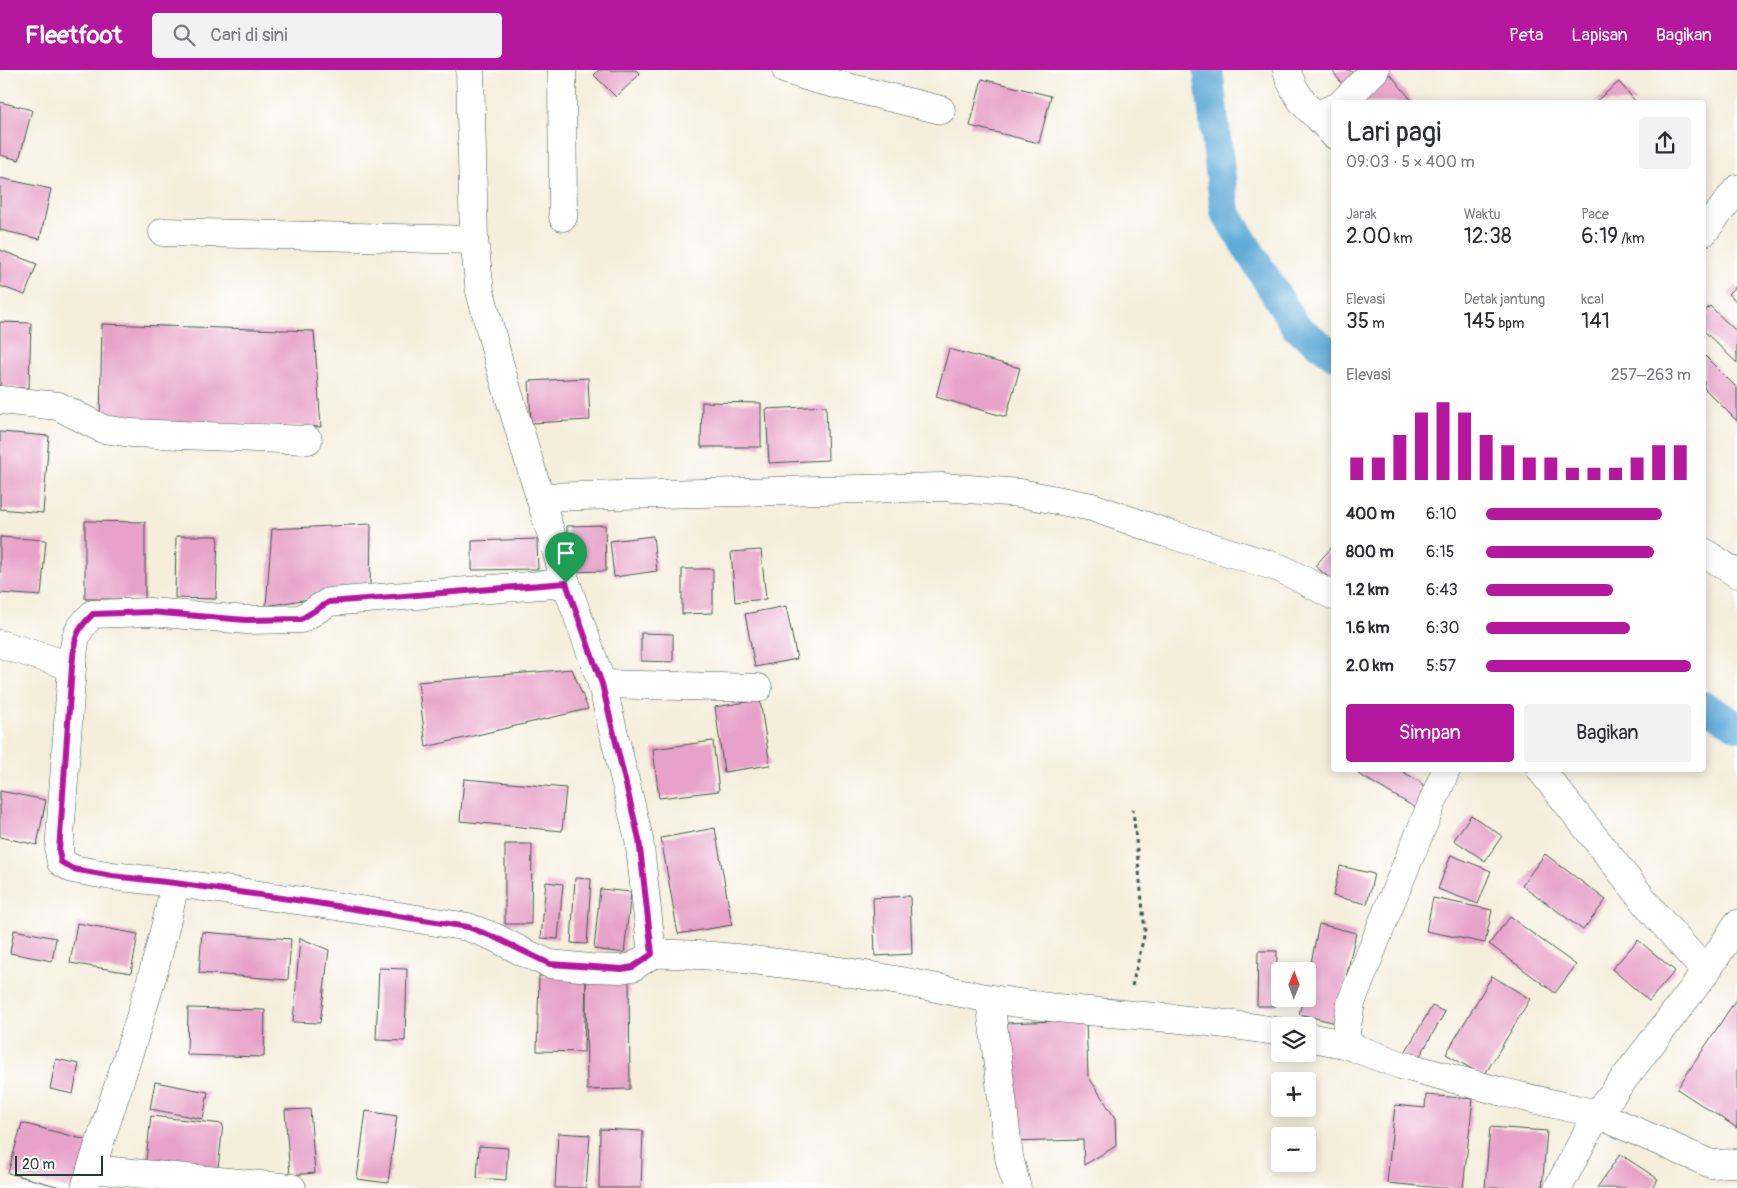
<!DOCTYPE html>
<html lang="id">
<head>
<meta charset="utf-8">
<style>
  :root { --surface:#fff; --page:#f2f2f3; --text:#2b2b33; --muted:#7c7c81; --accent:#b5179e }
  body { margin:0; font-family:Pangolin,sans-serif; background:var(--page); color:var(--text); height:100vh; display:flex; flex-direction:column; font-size:19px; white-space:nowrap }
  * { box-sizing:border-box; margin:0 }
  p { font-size:16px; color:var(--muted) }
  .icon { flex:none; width:28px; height:28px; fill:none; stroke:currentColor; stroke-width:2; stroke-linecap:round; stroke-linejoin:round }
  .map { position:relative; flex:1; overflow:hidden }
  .drawer { position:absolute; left:1331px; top:30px; width:375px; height:672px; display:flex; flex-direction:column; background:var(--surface); border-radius:5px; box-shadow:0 2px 12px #0003 }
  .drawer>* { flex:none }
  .needle { width:32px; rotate:1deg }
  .controls { position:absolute; left:1271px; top:892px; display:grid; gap:10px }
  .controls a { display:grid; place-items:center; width:45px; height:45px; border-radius:5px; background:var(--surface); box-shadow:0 2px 12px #0003; font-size:25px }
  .scale { position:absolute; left:15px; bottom:12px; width:88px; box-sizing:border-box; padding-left:5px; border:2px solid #1f3d34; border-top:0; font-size:14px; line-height:18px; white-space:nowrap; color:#1f3d34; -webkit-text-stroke:4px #fff; paint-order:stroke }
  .pin { position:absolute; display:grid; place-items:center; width:42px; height:42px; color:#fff; margin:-51px -21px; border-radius:50% 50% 50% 0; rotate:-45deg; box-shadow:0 0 5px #0007 }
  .pin .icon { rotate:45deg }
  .round { display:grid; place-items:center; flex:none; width:52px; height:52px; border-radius:5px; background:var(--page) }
  .head { display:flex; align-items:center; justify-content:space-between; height:85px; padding:0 15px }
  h1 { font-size:28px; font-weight:600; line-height:38px }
  .stats { display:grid; grid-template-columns:repeat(3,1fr); gap:8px; height:85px; padding:5px 15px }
  .stats div { display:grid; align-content:center }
  .stats b { font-size:21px; font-weight:600 }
  .stats small { font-size:14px; font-weight:400 }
  .stats p { font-size:14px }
  .chart { height:140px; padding:10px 15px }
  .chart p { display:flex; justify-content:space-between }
  .chart svg { width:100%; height:90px; margin-top:5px; stroke:var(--accent); stroke-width:6 }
  .primary-button { display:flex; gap:10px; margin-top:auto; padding:10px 15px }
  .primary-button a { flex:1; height:58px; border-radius:5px; background:var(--accent); color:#fff; font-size:20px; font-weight:600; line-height:58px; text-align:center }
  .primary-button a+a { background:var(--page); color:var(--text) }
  ul { padding:0 15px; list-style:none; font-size:16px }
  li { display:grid; grid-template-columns:80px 60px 1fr; align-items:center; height:38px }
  li i { height:12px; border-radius:6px; background:var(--accent) }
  header { display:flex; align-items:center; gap:30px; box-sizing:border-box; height:70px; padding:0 25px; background:var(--accent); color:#fff }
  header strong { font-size:24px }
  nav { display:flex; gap:28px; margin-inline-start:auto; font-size:18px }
  .search { width:350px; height:45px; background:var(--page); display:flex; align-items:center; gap:12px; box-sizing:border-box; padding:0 18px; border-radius:5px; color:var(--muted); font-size:19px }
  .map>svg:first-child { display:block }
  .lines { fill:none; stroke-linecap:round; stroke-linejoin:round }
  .canal { stroke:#5faad7; stroke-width:30 }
  .building { fill:#e7a2c9 }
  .street-casing { stroke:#3f584d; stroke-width:29 }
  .path { stroke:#3f584d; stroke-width:3; stroke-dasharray:4 4; stroke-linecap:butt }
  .street { stroke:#fff; stroke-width:28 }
  .route-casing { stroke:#fff; stroke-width:10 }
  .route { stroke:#b5179e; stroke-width:6 }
</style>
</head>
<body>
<header>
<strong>Fleetfoot</strong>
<div class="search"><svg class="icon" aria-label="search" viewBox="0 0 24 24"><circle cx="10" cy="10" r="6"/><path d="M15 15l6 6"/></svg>Cari di sini</div>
<nav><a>Peta</a><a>Lapisan</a><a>Bagikan</a></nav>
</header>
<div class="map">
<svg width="1737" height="1118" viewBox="0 0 1737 1118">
  <rect width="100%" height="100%" fill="#fff"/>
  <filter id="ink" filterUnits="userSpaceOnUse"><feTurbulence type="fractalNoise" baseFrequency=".02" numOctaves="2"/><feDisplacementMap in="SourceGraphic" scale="10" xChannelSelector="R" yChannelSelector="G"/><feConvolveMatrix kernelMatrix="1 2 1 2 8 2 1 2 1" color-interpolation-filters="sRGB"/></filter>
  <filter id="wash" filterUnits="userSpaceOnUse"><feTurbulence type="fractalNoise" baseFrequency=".0096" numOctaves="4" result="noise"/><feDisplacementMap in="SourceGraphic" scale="20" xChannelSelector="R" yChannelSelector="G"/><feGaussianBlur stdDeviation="1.12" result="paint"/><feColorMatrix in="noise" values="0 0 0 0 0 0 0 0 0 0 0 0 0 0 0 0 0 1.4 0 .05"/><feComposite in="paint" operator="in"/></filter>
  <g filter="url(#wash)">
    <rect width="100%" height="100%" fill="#f4eedb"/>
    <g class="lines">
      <!-- canal -->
      <g class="canal">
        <polyline points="1208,0 1225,142 1296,257 1334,285"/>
        <polyline points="1704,636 1737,656"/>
      </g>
    </g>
    <g id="blocks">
      <!-- building -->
      <g class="building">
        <polygon points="599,0 636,0 640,4 616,27 594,5"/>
        <polygon points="1332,0 1350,0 1356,8 1344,17"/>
        <polygon points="1390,4 1413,32 1354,32"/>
        <polygon points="982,9 1051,26 1039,73 970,56"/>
        <polygon points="1619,12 1636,32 1595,32"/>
        <polygon points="0,32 32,40 19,90 0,85"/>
        <polygon points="0,108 51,119 40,169 0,160"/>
        <polygon points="0,180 37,194 25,225 0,216"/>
        <polygon points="1737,215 1737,232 1728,224"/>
        <polygon points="1710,236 1737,262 1737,293 1704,261 1704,242"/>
        <polygon points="0,252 31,253 29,318 0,317"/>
        <polygon points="102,254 314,261 321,357 100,351"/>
        <polygon points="949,279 1020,298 1006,347 936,327"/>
        <polygon points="1704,285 1737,318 1737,351 1704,318"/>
        <polygon points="588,308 590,350 531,353 529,311"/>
        <polygon points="702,332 761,333 761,377 701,377"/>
        <polygon points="826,336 828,390 769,393 766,339"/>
        <polygon points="0,362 49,366 43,443 0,439"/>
        <polygon points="85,451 145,452 145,529 85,529"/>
        <polygon points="371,454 370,519 266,536 272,459"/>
        <polygon points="605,455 606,501 568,502 567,456"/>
        <polygon points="176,466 218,466 216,529 175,528"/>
        <polygon points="653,466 657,501 614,507 610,471"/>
        <polygon points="0,467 46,470 41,526 0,523"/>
        <polygon points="537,469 538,499 472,500 472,471"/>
        <polygon points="1334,475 1334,512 1315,496"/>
        <polygon points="761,480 766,529 735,532 731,482"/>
        <polygon points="682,499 713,499 713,543 682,544"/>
        <polygon points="786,536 797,589 755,597 745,544"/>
        <polygon points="641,563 673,564 673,592 641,591"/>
        <polygon points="572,599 588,639 426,677 418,612"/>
        <polygon points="760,630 770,695 724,702 715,637"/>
        <polygon points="713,671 719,721 659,728 653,679"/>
        <polygon points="1360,700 1400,700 1420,712 1426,721 1416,738 1358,704"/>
        <polygon points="464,709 566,718 562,761 460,751"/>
        <polygon points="0,721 46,730 37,775 0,767"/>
        <polygon points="1471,745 1502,766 1485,791 1454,770"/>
        <polygon points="715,758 732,855 678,864 661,768"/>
        <polygon points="505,774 532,774 531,854 505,854"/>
        <polygon points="1545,784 1606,830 1583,860 1522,815"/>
        <polygon points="1451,785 1491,801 1478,834 1438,819"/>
        <polygon points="1340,796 1374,804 1367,834 1333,826"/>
        <polygon points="575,808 591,809 587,874 571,873"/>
        <polygon points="546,812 563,814 558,869 541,868"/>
        <polygon points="600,819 631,822 624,883 594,879"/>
        <polygon points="910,826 912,884 875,886 873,828"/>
        <polygon points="1433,828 1492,840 1485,873 1426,861"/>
        <polygon points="1510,847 1576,895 1555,923 1489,874"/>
        <polygon points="77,853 138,864 131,903 70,893"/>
        <polygon points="1319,854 1356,863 1336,953 1299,944 1303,929 1308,929 1308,907"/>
        <polygon points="14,860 56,868 52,891 10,883"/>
        <polygon points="202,862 291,869 288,910 199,903"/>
        <polygon points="300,868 329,880 320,953 293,952"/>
        <polygon points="1638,870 1675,901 1649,931 1612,899"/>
        <polygon points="1258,881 1277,881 1276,936 1257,936"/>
        <polygon points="379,898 407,899 405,971 376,970"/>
        <polygon points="539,906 586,907 584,982 537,981"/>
        <polygon points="1492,906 1530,929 1484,1006 1446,984"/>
        <polygon points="586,911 629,911 630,1019 587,1020"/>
        <polygon points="1737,928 1737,1058 1677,1019"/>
        <polygon points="1432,936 1445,942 1416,993 1403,986"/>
        <polygon points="188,938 265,940 264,987 187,985"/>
        <polygon points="1086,950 1088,1006 1115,1048 1116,1076 1084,1095 1083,1070 1010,1072 1005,953"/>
        <polygon points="56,989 79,994 73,1024 50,1019"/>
        <polygon points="155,1012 208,1022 203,1049 150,1039"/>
        <polygon points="1426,1025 1473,1029 1463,1118 1441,1118 1387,1113 1395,1035 1425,1038"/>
        <polygon points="310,1039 315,1103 290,1105 285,1040"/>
        <polygon points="366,1041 397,1046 388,1113 357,1109"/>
        <polygon points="151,1046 223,1054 217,1107 145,1098"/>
        <polygon points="22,1053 94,1072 82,1118 64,1118 8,1103"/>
        <polygon points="1490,1057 1547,1061 1542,1118 1485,1118"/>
        <polygon points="600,1059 643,1061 641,1118 599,1118"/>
        <polygon points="558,1063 590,1065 586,1118 555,1118"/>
        <polygon points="479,1076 508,1078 506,1110 477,1108"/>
        <polygon points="1620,1084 1658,1109 1652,1118 1597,1118"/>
      </g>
    </g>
  </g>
  <g filter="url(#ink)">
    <use href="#blocks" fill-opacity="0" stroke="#3f584d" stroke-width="1"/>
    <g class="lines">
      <defs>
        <g id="street">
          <polyline points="562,0 563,147"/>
          <polyline points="786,0 815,9 941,40"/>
          <path d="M1287,0c4,16 15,35 29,45l18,-7"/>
          <polyline points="1343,32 1375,0"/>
          <polyline points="1316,45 1334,65"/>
          <polyline points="163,162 474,170"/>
          <polyline points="1704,162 1737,119"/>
          <polyline points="0,330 58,336 103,359 131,363 308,370"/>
          <polyline points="540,427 942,417 1020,423 1092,437 1166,463 1280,498 1334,526"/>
          <polyline points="1704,482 1737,504"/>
          <polyline points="0,574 72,596 59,781 61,792 73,799 112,806 175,813 310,832 468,857 494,867 525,883 550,894 590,898 621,899 633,897 652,884 639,769 602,614 566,513 500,296 480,221 474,170 470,0"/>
          <path d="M72,596c3,-26 1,-33 21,-52l56,-2 98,8 54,-1 28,-17 237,-19"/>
          <polyline points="602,614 758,618"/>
          <polyline points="1541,700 1654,843 1706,902"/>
          <polyline points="1737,854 1706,902 1597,1044 1711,1094 1737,1093"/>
          <path d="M652,884c39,-1 78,3 117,8 75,8 148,21 221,37"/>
          <polyline points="1308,967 1344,974 1401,995 1503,1022 1597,1044 1558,1118"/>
          <polyline points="1344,974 1351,933 1388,839 1446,700"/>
          <polyline points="91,1099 292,1118"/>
          <path d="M85,1118c32,-101 69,-201 90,-305"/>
          <path d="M1017,1118l-8,-31 -19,-158c23,3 46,7 68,9 74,8 149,11 222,24"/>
        </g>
      </defs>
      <!-- street casing -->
      <use href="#street" class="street-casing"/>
      <!-- path -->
      <polyline class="path" points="1132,916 1145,862 1133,739"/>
      <!-- street -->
      <use href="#street" class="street"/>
    </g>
  </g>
  <g class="lines" filter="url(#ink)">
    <defs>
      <path id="route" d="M566,513l36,101 37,155 13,115 -19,13 -11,2 -72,-5 -56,-27 -26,-10 -158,-25 -135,-19 -63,-7 -39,-7 -12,-7 -2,-11 13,-185c3,-26 1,-33 21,-52l57,-2 96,8 55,-1 28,-17z"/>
    </defs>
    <!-- route casing -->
    <use href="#route" class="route-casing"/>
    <!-- route -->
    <use href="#route" class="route"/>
  </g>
</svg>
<div class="controls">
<a><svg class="needle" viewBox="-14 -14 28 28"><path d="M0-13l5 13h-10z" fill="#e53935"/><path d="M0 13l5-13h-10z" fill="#7c7c81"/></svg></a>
<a><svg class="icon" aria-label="layers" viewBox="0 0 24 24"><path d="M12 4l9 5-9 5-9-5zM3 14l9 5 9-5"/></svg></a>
<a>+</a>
<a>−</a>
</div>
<div class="scale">20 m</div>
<div class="pin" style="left:566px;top:513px;background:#1e9e55"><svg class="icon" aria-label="arrive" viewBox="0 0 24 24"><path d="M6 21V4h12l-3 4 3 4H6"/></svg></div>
<section class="drawer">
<div class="head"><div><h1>Lari pagi</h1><p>09:03 · 5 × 400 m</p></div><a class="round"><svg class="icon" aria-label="share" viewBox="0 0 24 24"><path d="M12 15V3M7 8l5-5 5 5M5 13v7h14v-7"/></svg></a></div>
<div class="stats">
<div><p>Jarak</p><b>2.00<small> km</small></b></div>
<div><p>Waktu</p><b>12:38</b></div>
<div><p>Pace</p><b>6:19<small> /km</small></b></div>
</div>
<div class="stats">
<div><p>Elevasi</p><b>35<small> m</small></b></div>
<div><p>Detak jantung</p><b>145<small> bpm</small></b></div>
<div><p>kcal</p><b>141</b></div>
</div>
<div class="chart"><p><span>Elevasi</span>257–263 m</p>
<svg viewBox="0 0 160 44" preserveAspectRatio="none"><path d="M5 44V33M15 44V33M25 44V22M35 44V11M45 44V6M55 44V11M65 44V22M75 44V27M85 44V33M95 44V33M105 44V38M115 44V38M125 44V38M135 44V33M145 44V27M155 44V27"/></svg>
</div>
<ul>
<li><b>400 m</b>6:10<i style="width:86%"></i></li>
<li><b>800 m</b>6:15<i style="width:82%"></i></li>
<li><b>1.2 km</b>6:43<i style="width:62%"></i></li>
<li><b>1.6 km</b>6:30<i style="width:70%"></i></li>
<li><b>2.0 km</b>5:57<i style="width:100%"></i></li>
</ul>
<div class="primary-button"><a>Simpan</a><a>Bagikan</a></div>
</section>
</div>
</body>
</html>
